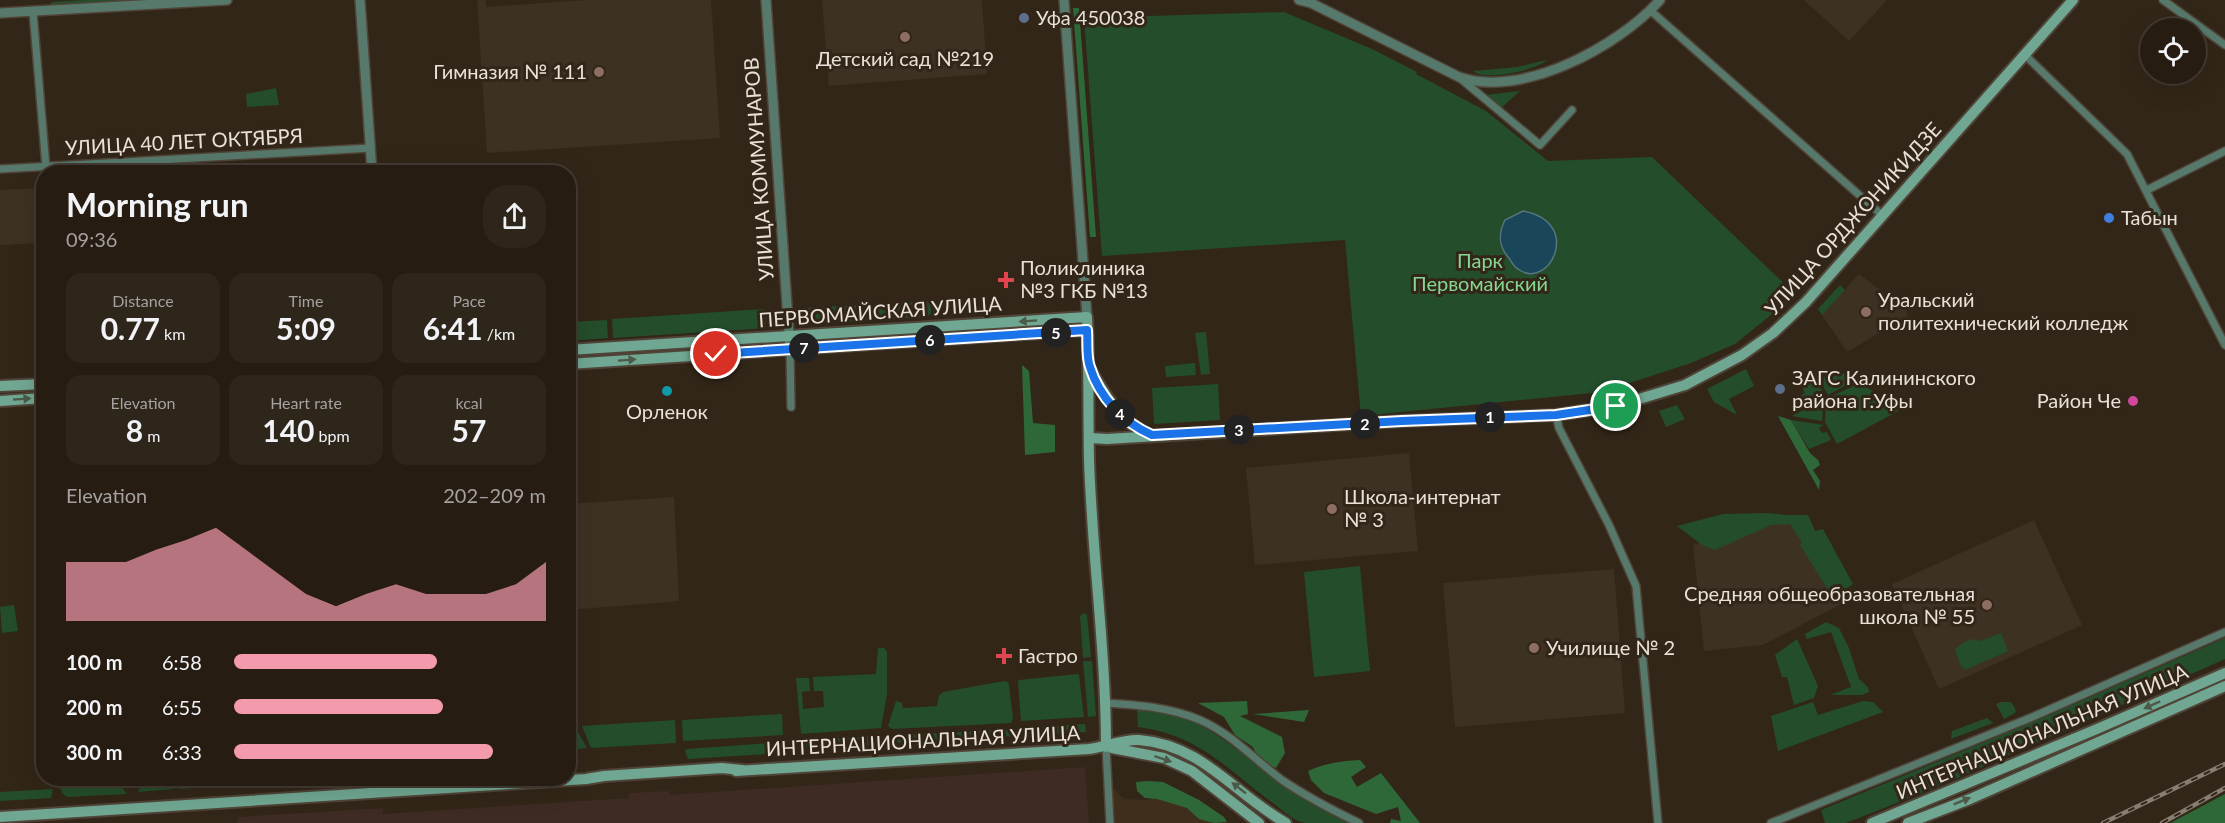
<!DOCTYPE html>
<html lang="en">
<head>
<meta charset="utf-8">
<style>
  :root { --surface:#261c12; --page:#2e251b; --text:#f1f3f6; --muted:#a4a19f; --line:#423a32; --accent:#f39aac }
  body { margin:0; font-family:Lato,sans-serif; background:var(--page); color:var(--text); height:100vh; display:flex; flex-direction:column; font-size:22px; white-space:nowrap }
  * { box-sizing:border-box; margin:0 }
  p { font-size:20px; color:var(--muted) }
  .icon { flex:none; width:33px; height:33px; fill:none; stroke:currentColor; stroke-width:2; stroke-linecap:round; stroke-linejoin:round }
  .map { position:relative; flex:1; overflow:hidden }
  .details { position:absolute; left:36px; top:165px; width:540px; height:621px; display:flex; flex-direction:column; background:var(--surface); border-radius:24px; box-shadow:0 6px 24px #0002,0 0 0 2px var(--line) }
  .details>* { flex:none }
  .buttons { position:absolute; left:2140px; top:18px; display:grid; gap:12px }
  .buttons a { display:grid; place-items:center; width:66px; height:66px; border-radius:50%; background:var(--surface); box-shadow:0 6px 24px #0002,0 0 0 2px var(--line); font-size:30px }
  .pin { position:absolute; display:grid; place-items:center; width:51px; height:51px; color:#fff; margin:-26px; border:3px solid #fff; border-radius:50%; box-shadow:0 2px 6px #0007 }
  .km { position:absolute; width:30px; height:30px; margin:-15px; border-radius:50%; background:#222; color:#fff; font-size:16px; line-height:30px; text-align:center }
  .round { display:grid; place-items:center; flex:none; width:63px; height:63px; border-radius:24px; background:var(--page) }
  .summary { display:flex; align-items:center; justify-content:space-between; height:102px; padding:0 30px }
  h1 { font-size:33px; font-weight:700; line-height:45px }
  .stats { display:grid; grid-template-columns:repeat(3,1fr); gap:9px; height:102px; padding:6px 30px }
  .stats div { display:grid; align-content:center; border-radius:15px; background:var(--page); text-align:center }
  .stats b { font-size:30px; font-weight:700 }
  .stats small { font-size:16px; font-weight:400 }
  .stats p { font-size:16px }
  .chart { height:168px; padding:12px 30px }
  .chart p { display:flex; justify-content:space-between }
  .chart svg { width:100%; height:108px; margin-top:6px; fill:var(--accent); opacity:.7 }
  ul { padding:0 30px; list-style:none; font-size:20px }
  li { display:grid; grid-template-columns:96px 72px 1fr; align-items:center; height:45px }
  li i { height:15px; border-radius:8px; background:var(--accent) }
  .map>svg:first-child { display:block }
  .built { fill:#3e2e1b }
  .industrial { fill:#3d2b24 }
  .education { fill:#3d3123 }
  .green { fill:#244d2b }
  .forest { fill:#2e6838 }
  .water { fill:#194759; stroke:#57757f; stroke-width:1.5 }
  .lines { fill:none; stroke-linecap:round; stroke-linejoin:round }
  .minor-casing { stroke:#4f4437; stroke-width:10 }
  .tertiary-casing { stroke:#4f4437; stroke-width:12 }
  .secondary-casing { stroke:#4f4437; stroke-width:14 }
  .minor { stroke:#57796c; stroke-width:7 }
  .tertiary { stroke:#57796c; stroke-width:9 }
  .secondary { stroke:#70a792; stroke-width:10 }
  .rail-casing { stroke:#877d71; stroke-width:4.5 }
  .rail { stroke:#322618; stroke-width:2; stroke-dasharray:7; stroke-linecap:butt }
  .oneway { fill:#4b5a49 }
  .route-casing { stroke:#fff; stroke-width:12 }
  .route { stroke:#1a73e8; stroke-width:8 }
  .service-dot { fill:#5c6f8a; stroke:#322618; stroke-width:2 }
  .education-dot { fill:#8d6e63; stroke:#322618; stroke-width:2 }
  .shop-dot { fill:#3f7fe0; stroke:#322618; stroke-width:2 }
  .health-dot { fill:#e0444e; stroke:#322618; stroke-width:2 }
  .culture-dot { fill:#0f9aa8; stroke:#322618; stroke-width:2 }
  .hotel-dot { fill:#d1479c; stroke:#322618; stroke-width:2 }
  .labels { text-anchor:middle; stroke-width:6; stroke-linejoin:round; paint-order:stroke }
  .poi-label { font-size:20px; fill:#e9e1d8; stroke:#322618; text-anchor:start }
  .street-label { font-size:20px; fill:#e9e1d8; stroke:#322618 }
  .park-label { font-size:20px; fill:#84d690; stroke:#322618 }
</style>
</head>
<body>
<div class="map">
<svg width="2225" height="823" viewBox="0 0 2225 823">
  <rect width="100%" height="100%" fill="#322618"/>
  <!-- built -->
  <polygon class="built" points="1112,787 1124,799 1148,800 1156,797 1190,807 1222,823 1114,823"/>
  <!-- industrial -->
  <polygon class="industrial" points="1085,767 1089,823 237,823 238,817 383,808 383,814 629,798 629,793 669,791 669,795"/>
  <!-- education -->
  <g class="education">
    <polygon points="477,0 486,0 486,7 587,0 711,0 720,138 487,153"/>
    <polygon points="822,0 982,0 987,74 829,86"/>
    <polygon points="1804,0 1887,0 1849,41"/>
    <polygon points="323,163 324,172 205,172 205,170"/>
    <polygon points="41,188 43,243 0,245 0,190"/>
    <polygon points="1859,274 1906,310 1908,316 1847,352 1822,315"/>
    <polygon points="1409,453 1418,551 1255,565 1246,468"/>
    <polygon points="674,497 679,601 569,610 569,504"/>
    <polygon points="1796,516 1847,601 1763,645 1704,651 1693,545"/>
    <polygon points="2034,520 2082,625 1939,689 1892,584"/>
    <polygon points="1614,569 1625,713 1455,727 1443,583"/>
  </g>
  <!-- green -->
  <g class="green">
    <polygon points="83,0 180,0 51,7 51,2"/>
    <polygon points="1284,12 1372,49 1417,72 1416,74 1486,111 1548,161 1652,157 1796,295 1735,344 1691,363 1602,392 1361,416 1345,240 1102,256 1084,18"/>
    <path d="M1547,60c-10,10 -63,22 -74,11l44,-4z"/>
    <polygon points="276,88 279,105 247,107 246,94"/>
    <polygon points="1520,91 1501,108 1485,95"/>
    <polygon points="1840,285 1845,290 1822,315 1818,309"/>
    <polygon points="930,301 931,313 927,317 804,324 804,308"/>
    <polygon points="765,309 766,328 613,338 612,319"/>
    <polygon points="607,320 608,338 569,341 569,322"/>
    <polygon points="1206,332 1210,374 1201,375 1195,333"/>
    <polygon points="1195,363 1196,375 1166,377 1165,366"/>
    <polygon points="1746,369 1754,386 1729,399 1737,415 1714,402 1707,389"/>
    <polygon points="1839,371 1856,380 1828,395 1819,379"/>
    <polygon points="1816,380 1824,395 1805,405 1800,396 1805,393 1802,387"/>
    <polygon points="1859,383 1882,396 1912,401 1913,403 1837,444 1825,422 1826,399"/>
    <polygon points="1218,384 1220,420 1154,424 1152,388"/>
    <polygon points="1824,399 1822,421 1792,416"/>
    <polygon points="1677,405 1685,419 1666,427 1659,411"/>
    <polygon points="1791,420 1824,425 1819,428 1822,433 1827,432 1831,440 1809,449"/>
    <polygon points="1767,513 1787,515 1808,515 1815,531 1823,529 1853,584 1833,598 1800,545 1802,542 1790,524 1771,525 1715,550 1702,545 1677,526 1723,514"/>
    <polygon points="1360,566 1370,671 1314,677 1304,572"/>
    <polygon points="14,605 18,631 2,633 0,607"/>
    <polygon points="1084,613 1087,615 1091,657 1083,658 1080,616"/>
    <polygon points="1826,622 1839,628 1849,648 1859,679 1868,687 1869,692 1862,695 1830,695 1851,687 1831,632 1807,639 1805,634"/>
    <polygon points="2001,633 2008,651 1965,670 1961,666 1955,650 1962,643 1972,639 1981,641"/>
    <polygon points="2225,638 2225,659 1940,786 1846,823 1825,823 1821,810 2040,719"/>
    <polygon points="1797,639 1818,686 1814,698 1794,705 1787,677 1782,677 1775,655"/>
    <polygon points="878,648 884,648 887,652 887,694 881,728 801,734 796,678 809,678 810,691 802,692 803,709 824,707 823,691 814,691 813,677 876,674"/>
    <polygon points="1083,661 1092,661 1096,716 1088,717"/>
    <polygon points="1077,674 1079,675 1084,717 1021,721 1018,682 1019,680"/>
    <polygon points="1004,681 1008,682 1009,685 1013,718 1011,723 892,729 888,726 896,701 902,703 903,708 937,706 939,696 943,692"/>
    <polygon points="1863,701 1873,702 1883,712 1778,751 1771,716 1813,702 1818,715"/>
    <polygon points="2001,702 2011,702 2016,710 2015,713 2004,719 1996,704"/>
    <path d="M1137,709c56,-2 93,37 135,67 25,18 51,33 80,47 -15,0 -33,0 -47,0 -12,-2 -25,-15 -35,-22 -45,-34 -72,-66 -132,-74z"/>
    <polygon points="782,714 783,735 683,741 682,720"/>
    <polygon points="1987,718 1993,723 1951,739 1952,731"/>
    <polygon points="675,720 676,743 591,748 582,726"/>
    <polygon points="1085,724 1086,732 1023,737 1022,728"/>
    <polygon points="575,727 587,748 569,750 569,728"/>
    <polygon points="1015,729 1013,736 889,743 887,736"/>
    <polygon points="880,736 879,744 876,746 808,750 804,746 803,740"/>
    <polygon points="784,742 786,752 783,753 688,759 685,751 687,749"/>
    <polygon points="204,779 318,778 318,779 179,789 185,780"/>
    <polygon points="179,780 173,789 138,792 143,782"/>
    <polygon points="119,784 127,794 67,797 62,793 60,787"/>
    <polygon points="53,789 51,798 0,801 0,792"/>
  </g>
  <!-- forest -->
  <g class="forest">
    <polygon points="1073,8 1079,8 1096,237 1090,237"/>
    <polygon points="1022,365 1029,371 1033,423 1055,425 1055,452 1025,455"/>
    <polygon points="1778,416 1791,420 1810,453 1818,460 1820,465 1813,470 1820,481 1819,490"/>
    <polygon points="1247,701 1248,714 1240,716 1282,737 1285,753 1276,768 1267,764 1256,754 1253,747 1235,735 1224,717 1198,703"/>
    <polygon points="1309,710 1304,722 1253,714"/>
    <path d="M1360,760l6,7 -15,10 6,10 24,-14 39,50h-30l1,-4 10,2 -3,-14 -22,7 -52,-21 -13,-13 -3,-9c17,-8 34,-10 52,-11z"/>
    <polygon points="1147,781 1163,782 1199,800 1224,817 1227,822 1214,823 1199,819 1187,808 1157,799 1145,798 1137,791 1136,782"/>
    <polygon points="2225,794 2225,823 2171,823 2174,821"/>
  </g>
  <!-- water -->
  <path class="water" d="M1523,211c61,11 26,81 -5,58 -4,-2 -7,-8 -9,-11 -11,-12 -11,-24 -4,-38z"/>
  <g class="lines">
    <defs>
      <g id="minor">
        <polyline points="2163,0 2225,45"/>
        <polyline points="1651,11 1883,216"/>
        <polyline points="33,12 46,167"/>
        <polyline points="2025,55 2127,154 2225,345"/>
        <polyline points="1461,79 1540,145 1572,110"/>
        <polyline points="0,169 371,148"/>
        <polyline points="2147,190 2225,151"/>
        <polyline points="790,349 791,407"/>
        <polyline points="1556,415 1559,428 1609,525 1636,586 1658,823"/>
        <path d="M1105,703c32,2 65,4 95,17 32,14 55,40 82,60 25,17 50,30 77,43"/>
        <polyline points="1106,747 1110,823"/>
        <polyline points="1771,823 2030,718 2225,632"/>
      </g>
      <g id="tertiary">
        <polyline points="360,0 372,172"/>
        <polyline points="766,0 790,349"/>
        <polyline points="1064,0 1087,317"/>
        <path d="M1299,0l12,3 148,74c63,22 160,-31 201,-77"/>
        <polyline points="0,13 227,0"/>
      </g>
      <g id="secondary">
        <path d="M568,350l519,-33c2,47 1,94 2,142 3,96 17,191 17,288"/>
        <polyline points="568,364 1087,330"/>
        <path d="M1090,369c15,27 30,52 58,65"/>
        <polyline points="0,386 44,384"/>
        <polyline points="0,401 44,398"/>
        <polyline points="1090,438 1107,439 1402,421 1556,415 1616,406 1685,385 1742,355 1773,333 1806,302 2073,0"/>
        <polyline points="1112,748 1164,758 1192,771 1259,823"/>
        <path d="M736,771l353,-22c15,-2 36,-10 50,-9 64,5 95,54 147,83"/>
        <polyline points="0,817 586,779 604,776 722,768 742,770"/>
        <polyline points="1872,823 2097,729 2225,673"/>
        <polyline points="1908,823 1970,799 2225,686"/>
      </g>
    </defs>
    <!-- minor casing -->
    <use href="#minor" class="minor-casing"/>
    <!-- tertiary casing -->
    <use href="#tertiary" class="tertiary-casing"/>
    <!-- secondary casing -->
    <use href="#secondary" class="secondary-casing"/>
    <!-- minor -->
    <use href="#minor" class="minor"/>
    <!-- tertiary -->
    <use href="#tertiary" class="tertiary"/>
    <!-- secondary -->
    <use href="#secondary" class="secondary"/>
    <defs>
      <g id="rail">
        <polyline points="2103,823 2225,764"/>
        <polyline points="2162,823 2225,788"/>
      </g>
    </defs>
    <!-- rail casing -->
    <use href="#rail" class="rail-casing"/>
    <!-- rail -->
    <use href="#rail" class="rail"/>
  </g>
  <!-- one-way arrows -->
  <defs><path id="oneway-solid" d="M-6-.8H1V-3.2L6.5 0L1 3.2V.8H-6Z" transform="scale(1.5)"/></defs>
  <g class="oneway">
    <use href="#oneway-solid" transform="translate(1028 321) rotate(176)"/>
    <use href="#oneway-solid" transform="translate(627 360) rotate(-4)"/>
    <use href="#oneway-solid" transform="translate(22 399) rotate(-4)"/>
    <use href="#oneway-solid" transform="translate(2152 705) rotate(156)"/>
    <use href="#oneway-solid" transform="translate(1163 759) rotate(18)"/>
    <use href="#oneway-solid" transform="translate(1239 788) rotate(-142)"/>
    <use href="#oneway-solid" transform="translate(1962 801) rotate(-22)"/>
  </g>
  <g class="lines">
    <defs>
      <path id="route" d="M716,354l371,-24c1,11 -1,27 3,37 9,30 34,56 62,68l250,-14 154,-6 60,-9"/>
    </defs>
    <!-- route casing -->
    <use href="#route" class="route-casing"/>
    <!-- route -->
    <use href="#route" class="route"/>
  </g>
  <!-- markers -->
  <g class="service-dot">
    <circle cx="1024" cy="18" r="6"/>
    <circle cx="1780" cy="389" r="6"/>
  </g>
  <g class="education-dot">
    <circle cx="905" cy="37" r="6"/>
    <circle cx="599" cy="72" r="6"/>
    <circle cx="1866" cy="312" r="6"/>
    <circle cx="1332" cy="509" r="6"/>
    <circle cx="1987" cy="605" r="6"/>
    <circle cx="1534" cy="648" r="6"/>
  </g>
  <circle class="shop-dot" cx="2109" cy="218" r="6"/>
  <g class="health-dot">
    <path d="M1003 271h6v6h6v6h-6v6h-6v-6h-6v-6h6z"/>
    <path d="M1001 647h6v6h6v6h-6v6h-6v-6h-6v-6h6z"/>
  </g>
  <circle class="culture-dot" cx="667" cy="391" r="6"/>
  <circle class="hotel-dot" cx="2133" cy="401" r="6"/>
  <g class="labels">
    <!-- poi labels -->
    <g class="poi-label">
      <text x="1036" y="25">Уфа 450038</text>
      <text x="905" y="66" text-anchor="middle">Детский сад №219</text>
      <text x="587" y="79" text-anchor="end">Гимназия № 111</text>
      <text x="2121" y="225">Табын</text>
      <text x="1020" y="275">Поликлиника<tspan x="1020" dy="23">№3 ГКБ №13</tspan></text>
      <text x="1878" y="307">Уральский<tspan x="1878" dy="23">политехнический колледж</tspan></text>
      <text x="1792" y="385">ЗАГС Калининского<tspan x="1792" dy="23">района г.Уфы</tspan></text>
      <text x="2121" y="408" text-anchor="end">Район Че</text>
      <text x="667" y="419" text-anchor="middle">Орленок</text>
      <text x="1344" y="504">Школа-интернат<tspan x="1344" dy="23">№ 3</tspan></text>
      <text x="1975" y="601" text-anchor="end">Средняя общеобразовательная<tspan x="1975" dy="23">школа № 55</tspan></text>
      <text x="1546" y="655">Училище № 2</text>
      <text x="1018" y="663">Гастро</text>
    </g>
    <!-- street labels -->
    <g class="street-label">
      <text transform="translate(184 142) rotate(-3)" y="7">УЛИЦА 40 ЛЕТ ОКТЯБРЯ</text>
      <text transform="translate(759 169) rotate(-94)" y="7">УЛИЦА КОММУНАРОВ</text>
      <text transform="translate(1853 219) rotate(-48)" y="7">УЛИЦА ОРДЖОНИКИДЗЕ</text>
      <text transform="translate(880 312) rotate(-4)" y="7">ПЕРВОМАЙСКАЯ УЛИЦА</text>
      <text transform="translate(2042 732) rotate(-23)" y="7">ИНТЕРНАЦИОНАЛЬНАЯ УЛИЦА</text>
      <text transform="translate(923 741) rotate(-3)" y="7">ИНТЕРНАЦИОНАЛЬНАЯ УЛИЦА</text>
    </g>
    <!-- park labels -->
    <g class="park-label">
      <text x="1480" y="268">Парк<tspan x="1480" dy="23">Первомайский</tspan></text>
    </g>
  </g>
</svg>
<div class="buttons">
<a><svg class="icon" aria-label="locate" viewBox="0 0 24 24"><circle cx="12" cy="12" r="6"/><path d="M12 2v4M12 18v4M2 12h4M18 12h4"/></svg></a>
</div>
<div class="pin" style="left:1616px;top:406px;background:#1e9e55"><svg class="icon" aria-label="arrive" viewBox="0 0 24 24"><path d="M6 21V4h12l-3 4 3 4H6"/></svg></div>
<div class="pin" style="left:716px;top:354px;background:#d93025"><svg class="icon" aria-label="check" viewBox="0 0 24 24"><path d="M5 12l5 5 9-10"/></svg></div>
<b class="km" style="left:1490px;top:417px">1</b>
<b class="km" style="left:1365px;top:424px">2</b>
<b class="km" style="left:1239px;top:430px">3</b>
<b class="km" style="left:1120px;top:414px">4</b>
<b class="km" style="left:1056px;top:333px">5</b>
<b class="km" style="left:930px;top:340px">6</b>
<b class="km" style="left:804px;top:348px">7</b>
<section class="details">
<div class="summary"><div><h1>Morning run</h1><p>09:36</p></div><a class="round"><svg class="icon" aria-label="share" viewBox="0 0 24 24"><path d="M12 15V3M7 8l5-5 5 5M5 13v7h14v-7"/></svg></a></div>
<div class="stats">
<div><p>Distance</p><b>0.77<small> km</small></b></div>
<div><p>Time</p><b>5:09</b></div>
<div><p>Pace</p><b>6:41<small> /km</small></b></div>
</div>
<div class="stats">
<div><p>Elevation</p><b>8<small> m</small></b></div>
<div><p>Heart rate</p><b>140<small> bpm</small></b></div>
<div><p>kcal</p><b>57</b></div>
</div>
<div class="chart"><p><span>Elevation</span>202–209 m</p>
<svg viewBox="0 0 160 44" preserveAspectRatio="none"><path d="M0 44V20L10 20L20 20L30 15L40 11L50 6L60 15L70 24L80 33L90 38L100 33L110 29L120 33L130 33L140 33L150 29L160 20V44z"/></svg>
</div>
<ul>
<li><b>100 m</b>6:58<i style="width:65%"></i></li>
<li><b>200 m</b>6:55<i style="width:67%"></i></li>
<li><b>300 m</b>6:33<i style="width:83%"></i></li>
</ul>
</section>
</div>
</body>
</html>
